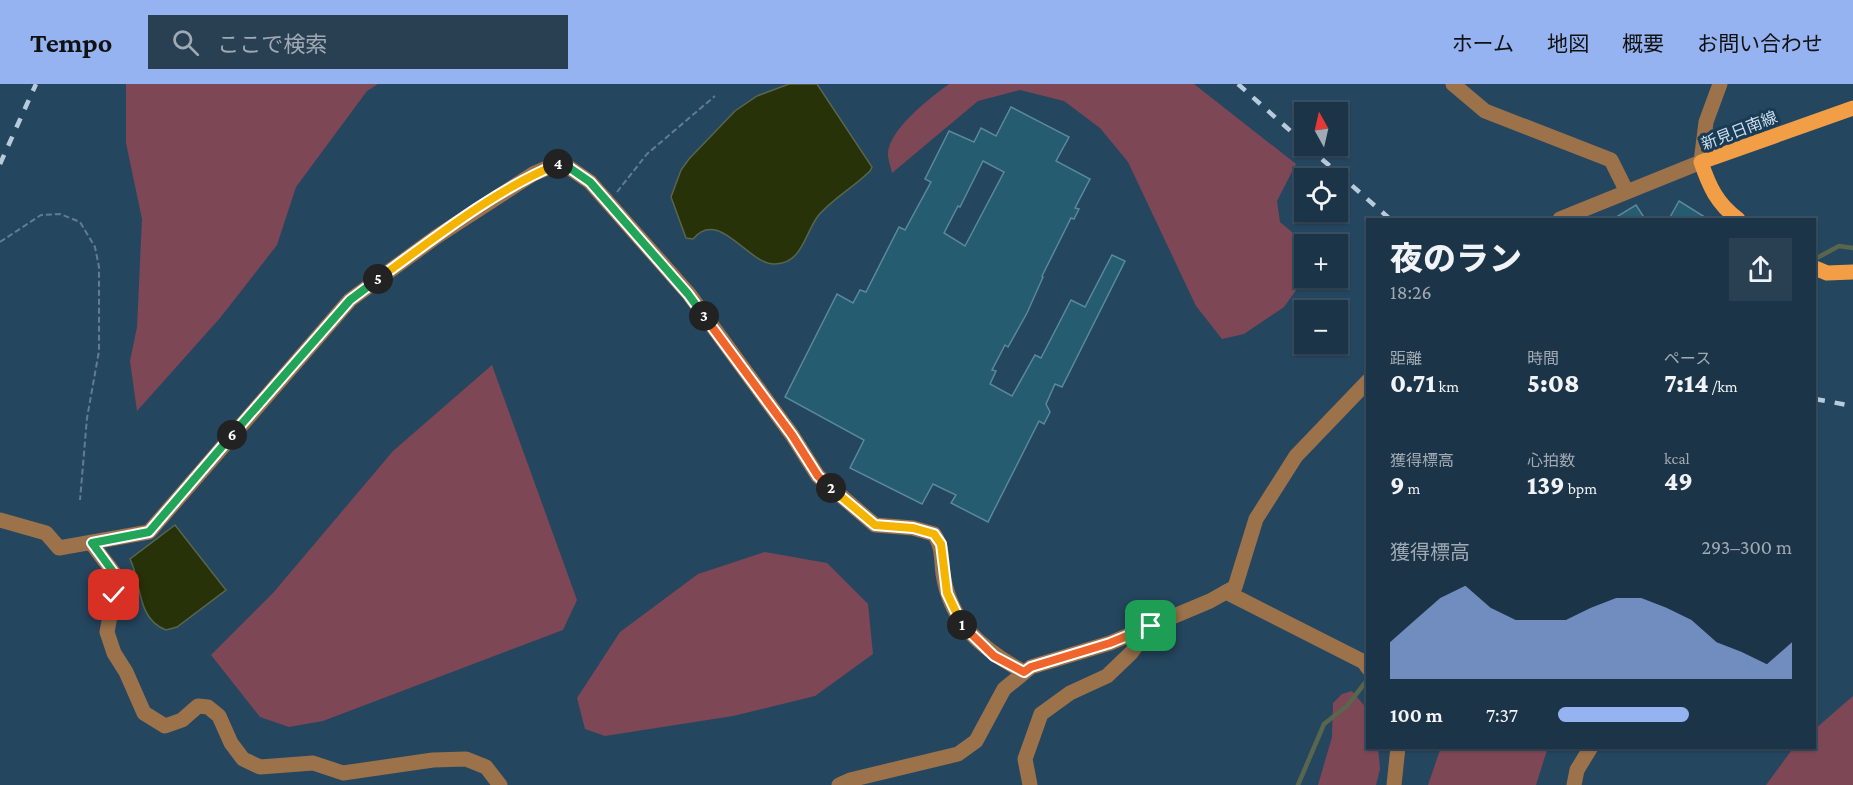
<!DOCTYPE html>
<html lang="ja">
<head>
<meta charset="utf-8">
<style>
  :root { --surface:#1c3447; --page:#293f52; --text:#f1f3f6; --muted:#a0aab4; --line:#3a4f60; --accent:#95b2f1 }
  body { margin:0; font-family:"Crimson Pro","Noto Sans JP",serif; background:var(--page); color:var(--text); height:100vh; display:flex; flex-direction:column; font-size:22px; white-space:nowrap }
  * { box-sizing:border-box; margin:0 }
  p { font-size:20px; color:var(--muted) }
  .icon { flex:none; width:33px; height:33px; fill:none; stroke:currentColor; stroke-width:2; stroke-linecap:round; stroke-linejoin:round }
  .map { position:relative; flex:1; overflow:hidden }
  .details { position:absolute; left:1366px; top:134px; width:450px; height:531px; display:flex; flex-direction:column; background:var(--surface); border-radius:0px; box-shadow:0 2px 4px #0004,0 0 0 2px var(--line) }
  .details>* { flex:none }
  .needle { width:39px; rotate:352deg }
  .controls { position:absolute; left:1294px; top:18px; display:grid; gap:12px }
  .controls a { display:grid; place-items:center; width:54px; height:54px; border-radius:0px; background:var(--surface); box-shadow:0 2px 4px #0004,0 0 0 2px var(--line); font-size:30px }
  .pin { position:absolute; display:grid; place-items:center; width:51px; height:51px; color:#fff; margin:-26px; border-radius:12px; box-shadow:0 3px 9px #0006 }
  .km { position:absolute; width:30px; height:30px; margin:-15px; border-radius:50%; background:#222; color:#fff; font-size:16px; line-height:30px; text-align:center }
  .round { display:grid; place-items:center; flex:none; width:63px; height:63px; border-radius:0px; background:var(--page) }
  .summary { display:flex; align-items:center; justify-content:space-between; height:102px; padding:0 24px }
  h1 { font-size:33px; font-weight:800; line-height:45px }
  .figures { display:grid; grid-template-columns:repeat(3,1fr); gap:9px; height:102px; padding:6px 24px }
  .figures div { display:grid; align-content:center }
  .figures b { font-size:26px; font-weight:800 }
  .figures small { font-size:16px; font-weight:400 }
  .figures p { font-size:16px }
  .chart { height:168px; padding:12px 24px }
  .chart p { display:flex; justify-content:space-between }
  .chart svg { width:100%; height:108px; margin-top:6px; fill:var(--accent); opacity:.7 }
  ul { padding:0 24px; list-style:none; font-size:20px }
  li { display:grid; grid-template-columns:96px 72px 1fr; align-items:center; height:45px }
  li i { height:15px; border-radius:8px; background:var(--accent) }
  header { display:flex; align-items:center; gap:36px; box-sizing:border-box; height:84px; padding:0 30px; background:var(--accent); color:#111 }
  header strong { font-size:28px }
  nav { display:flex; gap:33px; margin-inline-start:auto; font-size:21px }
  .search { width:420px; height:54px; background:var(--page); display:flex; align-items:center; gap:15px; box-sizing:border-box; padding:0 21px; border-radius:0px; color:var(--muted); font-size:22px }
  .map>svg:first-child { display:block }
  .green { fill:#7e4756 }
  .water { fill:#273208; stroke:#59664d; stroke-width:1.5 }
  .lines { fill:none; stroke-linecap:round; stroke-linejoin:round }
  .stream { stroke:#59664d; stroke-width:4.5 }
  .building { fill:#255c6f; stroke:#59899b; stroke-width:1.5; fill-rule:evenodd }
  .path { stroke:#617c92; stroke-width:2; stroke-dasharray:6 3; stroke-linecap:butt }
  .minor { stroke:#9c724b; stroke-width:15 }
  .major { stroke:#f29e46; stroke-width:15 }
  .rail { stroke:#b7cbdc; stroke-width:4.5; stroke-dasharray:10 10; stroke-linecap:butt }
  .split-1-casing { stroke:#fff; stroke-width:12 }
  .split-2-casing { stroke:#fff; stroke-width:12 }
  .split-3-casing { stroke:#fff; stroke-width:12 }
  .split-4-casing { stroke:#fff; stroke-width:12 }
  .split-5-casing { stroke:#fff; stroke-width:12 }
  .split-6-casing { stroke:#fff; stroke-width:12 }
  .split-7-casing { stroke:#fff; stroke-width:12 }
  .split-1 { stroke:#f0652b; stroke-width:8 }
  .split-2 { stroke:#f5b400; stroke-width:8 }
  .split-3 { stroke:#f0652b; stroke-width:8 }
  .split-4 { stroke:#22a559; stroke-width:8 }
  .split-5 { stroke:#f5b400; stroke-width:8 }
  .split-6 { stroke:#22a559; stroke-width:8 }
  .split-7 { stroke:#22a559; stroke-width:8 }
  .labels { text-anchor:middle; stroke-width:6; stroke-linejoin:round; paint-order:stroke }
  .street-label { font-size:16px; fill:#cddfef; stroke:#1a3b54 }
</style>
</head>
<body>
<header>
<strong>Tempo</strong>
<div class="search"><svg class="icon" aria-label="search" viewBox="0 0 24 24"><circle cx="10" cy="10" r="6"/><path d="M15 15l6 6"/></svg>ここで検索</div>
<nav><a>ホーム</a><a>地図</a><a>概要</a><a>お問い合わせ</a></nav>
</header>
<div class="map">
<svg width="1853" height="701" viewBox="0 0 1853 701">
  <rect width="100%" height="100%" fill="#25465f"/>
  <!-- green -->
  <g class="green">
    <polygon points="126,0 378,0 367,7 296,103 277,161 220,234 137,327 130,277 137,243 142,135 126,59"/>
    <path d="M949,0h245l102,80 -19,37 3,21 26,22 -1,34 -21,29 -40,27 -22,5 -26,-33 -68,-144 -28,-34 -36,-27 -44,-11 -42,11 -86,72c-1,-6 -4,-13 -4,-19 0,-24 43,-57 61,-70z"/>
    <polygon points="492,281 577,516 563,546 323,637 289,643 260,633 211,571 273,509 393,367"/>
    <polygon points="765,468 827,479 868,520 873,570 815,612 733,632 605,652 585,645 577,614 620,548 698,490"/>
    <polygon points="1352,607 1368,626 1368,663 1378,663 1380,685 1376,701 1318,701 1332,653 1333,619 1342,610"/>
    <polygon points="1853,612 1853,701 1766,701 1794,663 1815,663 1815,645"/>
    <polygon points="1441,663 1548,663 1536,701 1428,701"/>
  </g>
  <!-- water -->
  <g class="water">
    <path d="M789,0h28l55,83 -2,4c-16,16 -38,28 -52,45 -13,17 -16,48 -43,48 -27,1 -56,-57 -82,-25l-7,-1 -15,-41 10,-27 8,-11 46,-48 22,-15z"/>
    <path d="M175,441l51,65 -49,37 -11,3c-30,-11 -24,-48 -36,-71z"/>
  </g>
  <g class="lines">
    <!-- stream -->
    <g class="stream">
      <polyline points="1815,175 1839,162 1853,164"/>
      <polyline points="1368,470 1368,495"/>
      <polyline points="1298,701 1324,640 1347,622 1368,595"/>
    </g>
  </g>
  <!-- building -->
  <g class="building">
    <path d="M1011,23l58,30 -13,24 34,18 -15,29 4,1 -5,10 -3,-1 -29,58 1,1 -16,36 -19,34 -3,-2 -13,25 4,1 -6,13 22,12 23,-41 6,3 30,-58 14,7 27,-52 13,6 -63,126 -7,-3 -9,20 4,8 -6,12 -5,-3 -51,101 -37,-19 5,-8 -23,-11 -11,20 -72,-36 14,-28 -79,-43 52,-103 16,9 7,-13 6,2 33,-65 6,3 26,-48 -6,-3 24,-48 25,11 7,-14 15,8zM983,77l21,11 -39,74 -21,-13 14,-27 2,1z"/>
    <polygon points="1679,117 1708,135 1669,135"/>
    <polygon points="1636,121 1645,135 1613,135"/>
  </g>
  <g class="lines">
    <!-- path -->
    <g class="path">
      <polyline points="617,108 647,70 715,12"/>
      <polyline points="0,158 41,131 60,130 80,138 95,163 99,183 99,267 87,334 80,416"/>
    </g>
    <!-- minor -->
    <g class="minor">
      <polyline points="1453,0 1485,27 1611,76 1626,106"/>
      <polyline points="1560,135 1701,78 1706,38 1720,0"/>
      <path d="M0,436l46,13 13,15 90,-16 201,-232 86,-63 97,-63 28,-12 29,20 99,112 103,141 26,41 57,49 38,3 21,6c9,13 7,25 9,40 8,50 39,75 81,98"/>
      <polyline points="92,460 114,489 114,511 107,548 114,569 126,588 144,629 165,642 182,636 198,622 208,623 219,632 231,659 243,675 260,683 313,679 343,689 433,676 466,675 486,683 500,701"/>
      <polyline points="1226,508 1364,578 1368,584"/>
      <polyline points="839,701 850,696 958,670 976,657 1004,605 1031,583 1110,559 1210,517 1235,503 1256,435 1296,372 1368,297"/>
      <polyline points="1030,701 1025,675 1041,630 1070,609 1107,592 1131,569 1150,543"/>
      <polyline points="1394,701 1398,663"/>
      <polyline points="1574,701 1577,686 1591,663"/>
    </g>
    <!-- major -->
    <g class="major">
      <path d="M1738,135c-21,-15 -29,-33 -37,-57l152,-54"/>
      <polyline points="1815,184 1827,189 1853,188"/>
    </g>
    <!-- rail -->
    <g class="rail">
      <polyline points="1238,0 1305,60"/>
      <polyline points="1307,62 1390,135"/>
      <polyline points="0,80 36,0"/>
      <polyline points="1815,315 1853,322"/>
    </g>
  </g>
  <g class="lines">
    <defs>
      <polyline id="split-1" points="962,541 994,572 1024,588 1031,583 1110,559 1151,542"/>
      <polyline id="split-2" points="831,404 875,441 913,444 934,450 941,460 947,509 962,541"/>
      <polyline id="split-3" points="704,232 792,351 818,392 831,404"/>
      <polyline id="split-4" points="558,80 561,78 590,98 688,210 704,232"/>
      <path id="split-5" d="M378,195c54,-39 118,-90 180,-115"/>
      <polyline id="split-6" points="232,351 350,216 378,195"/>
      <polyline id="split-7" points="114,511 114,489 92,459 149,448 232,351"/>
    </defs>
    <!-- split-1 casing -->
    <use href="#split-1" class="split-1-casing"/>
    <!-- split-2 casing -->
    <use href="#split-2" class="split-2-casing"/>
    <!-- split-3 casing -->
    <use href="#split-3" class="split-3-casing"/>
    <!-- split-4 casing -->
    <use href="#split-4" class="split-4-casing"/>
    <!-- split-5 casing -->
    <use href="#split-5" class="split-5-casing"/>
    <!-- split-6 casing -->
    <use href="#split-6" class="split-6-casing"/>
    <!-- split-7 casing -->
    <use href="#split-7" class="split-7-casing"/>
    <!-- split-1 -->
    <use href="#split-1" class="split-1"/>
    <!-- split-2 -->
    <use href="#split-2" class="split-2"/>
    <!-- split-3 -->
    <use href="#split-3" class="split-3"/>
    <!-- split-4 -->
    <use href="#split-4" class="split-4"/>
    <!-- split-5 -->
    <use href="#split-5" class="split-5"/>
    <!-- split-6 -->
    <use href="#split-6" class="split-6"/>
    <!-- split-7 -->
    <use href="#split-7" class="split-7"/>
  </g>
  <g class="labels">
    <!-- street labels -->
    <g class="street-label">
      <text transform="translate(1739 46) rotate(-21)" y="6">新見日南線</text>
    </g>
  </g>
</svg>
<div class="controls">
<a><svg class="needle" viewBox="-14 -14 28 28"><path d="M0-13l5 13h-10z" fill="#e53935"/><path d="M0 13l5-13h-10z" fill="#a0aab4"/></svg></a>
<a><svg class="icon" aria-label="locate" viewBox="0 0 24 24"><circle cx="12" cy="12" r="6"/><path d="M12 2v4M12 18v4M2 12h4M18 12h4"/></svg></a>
<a>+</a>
<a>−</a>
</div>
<div class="pin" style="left:1151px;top:542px;background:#1e9e55"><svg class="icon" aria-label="arrive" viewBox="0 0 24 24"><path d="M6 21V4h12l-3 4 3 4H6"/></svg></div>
<div class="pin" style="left:114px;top:511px;background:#d93025"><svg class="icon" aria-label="check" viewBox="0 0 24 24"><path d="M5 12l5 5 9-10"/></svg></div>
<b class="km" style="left:962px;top:541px">1</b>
<b class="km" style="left:831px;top:404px">2</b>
<b class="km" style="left:704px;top:232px">3</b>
<b class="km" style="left:558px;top:80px">4</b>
<b class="km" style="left:378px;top:195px">5</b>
<b class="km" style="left:232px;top:351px">6</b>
<section class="details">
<div class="summary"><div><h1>夜のラン</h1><p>18:26</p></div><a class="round"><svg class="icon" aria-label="share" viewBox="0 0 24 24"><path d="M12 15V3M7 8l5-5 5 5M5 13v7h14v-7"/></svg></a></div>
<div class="figures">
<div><p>距離</p><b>0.71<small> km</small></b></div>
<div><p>時間</p><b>5:08</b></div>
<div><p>ペース</p><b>7:14<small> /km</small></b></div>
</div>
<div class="figures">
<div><p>獲得標高</p><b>9<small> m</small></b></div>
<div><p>心拍数</p><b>139<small> bpm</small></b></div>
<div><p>kcal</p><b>49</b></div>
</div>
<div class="chart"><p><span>獲得標高</span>293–300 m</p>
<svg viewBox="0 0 160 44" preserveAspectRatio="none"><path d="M0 44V29L10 20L20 11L30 6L40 15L50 20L60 20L70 20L80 15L90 11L100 11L110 15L120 20L130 29L140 33L150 38L160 29V44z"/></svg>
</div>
<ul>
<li><b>100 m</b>7:37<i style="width:56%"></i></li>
</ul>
</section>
</div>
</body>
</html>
